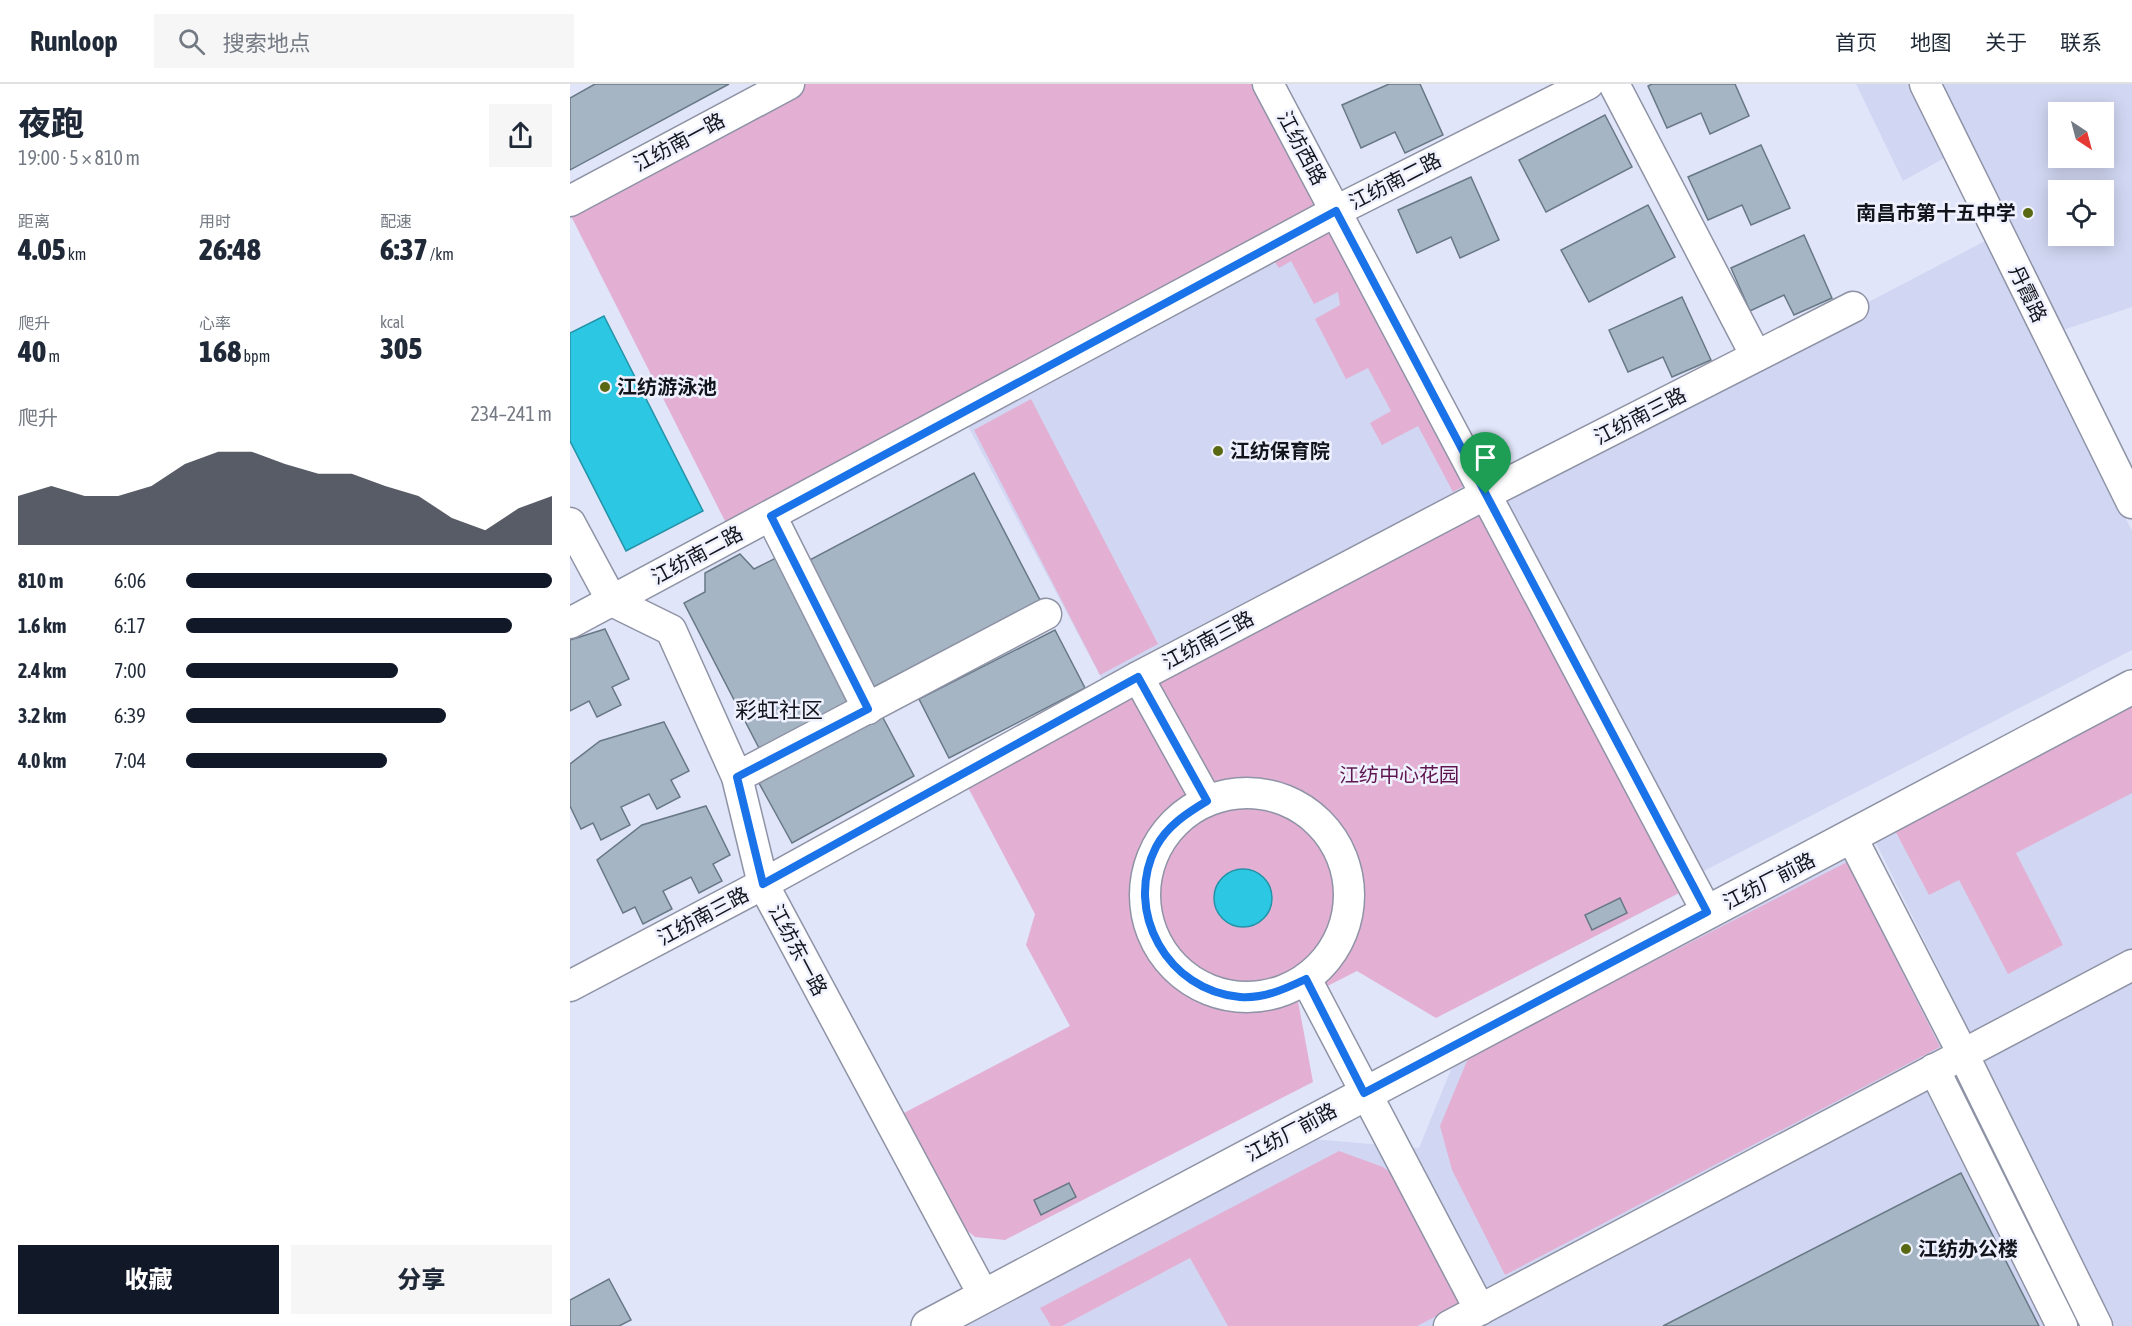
<!DOCTYPE html>
<html lang="zh">
<head>
<meta charset="utf-8">
<style>
  :root { --surface:#fff; --page:#f6f6f7; --text:#1f2937; --muted:#747a83; --line:#e0e1e3; --accent:#111827 }
  body { margin:0; font-family:"Asap Condensed","Noto Sans SC",sans-serif; background:var(--page); color:var(--text); height:100vh; display:flex; flex-direction:column; font-size:22px; white-space:nowrap }
  * { box-sizing:border-box; margin:0 }
  p { font-size:20px; color:var(--muted) }
  .icon { flex:none; width:33px; height:33px; fill:none; stroke:currentColor; stroke-width:2; stroke-linecap:round; stroke-linejoin:round }
  .map { position:relative; flex:1; overflow:hidden }
  .sheet { display:flex; flex-direction:column; background:var(--surface); width:570px }
  .sheet>* { flex:none }
  .needle { width:39px; rotate:144deg }
  .controls { position:absolute; left:1478px; top:18px; display:grid; gap:12px }
  .controls a { display:grid; place-items:center; width:66px; height:66px; border-radius:0px; background:var(--surface); box-shadow:0 3px 15px #0003; font-size:30px }
  .pin { position:absolute; display:grid; place-items:center; width:51px; height:51px; color:#fff; margin:-62px -26px; border-radius:50% 50% 50% 0; rotate:-45deg; box-shadow:0 0 6px #0007 }
  .pin .icon { rotate:45deg }
  .round { display:grid; place-items:center; flex:none; width:63px; height:63px; border-radius:0px; background:var(--page) }
  .headline { display:flex; align-items:center; justify-content:space-between; height:102px; padding:0 18px }
  h1 { font-size:33px; font-weight:800; line-height:45px }
  .metrics { display:grid; grid-template-columns:repeat(3,1fr); gap:9px; height:102px; padding:6px 18px }
  .metrics div { display:grid; align-content:center }
  .metrics b { font-size:30px; font-weight:800 }
  .metrics small { font-size:16px; font-weight:400 }
  .metrics p { font-size:16px }
  .chart { height:168px; padding:12px 18px }
  .chart p { display:flex; justify-content:space-between }
  .chart svg { width:100%; height:108px; margin-top:6px; fill:var(--accent); opacity:.7 }
  .action { display:flex; gap:12px; margin-top:auto; padding:12px 18px }
  .action a { flex:1; height:69px; border-radius:0px; background:var(--accent); color:#fff; font-size:24px; font-weight:800; line-height:69px; text-align:center }
  .action a+a { background:var(--page); color:var(--text) }
  ul { padding:0 18px; list-style:none; font-size:20px }
  li { display:grid; grid-template-columns:96px 72px 1fr; align-items:center; height:45px }
  li i { height:15px; border-radius:8px; background:var(--accent) }
  header { display:flex; align-items:center; gap:36px; box-sizing:border-box; height:84px; padding:0 30px; background:var(--surface); border-bottom:2px solid var(--line) }
  header strong { font-size:28px }
  nav { display:flex; gap:33px; margin-inline-start:auto; font-size:21px }
  .search { width:420px; height:54px; background:var(--page); display:flex; align-items:center; gap:15px; box-sizing:border-box; padding:0 21px; border-radius:0px; color:var(--muted); font-size:22px }
  main { display:flex; flex:1; min-height:0 }
  .map>svg:first-child { display:block }
  .built { fill:#d1d7f2; fill-rule:evenodd }
  .green { fill:#e3b0d4 }
  .water { fill:#2cc7e2; stroke:#2492a7; stroke-width:1.5 }
  .building { fill:#a5b5c4; stroke:#687885; stroke-width:1.5 }
  .lines { fill:none; stroke-linecap:round; stroke-linejoin:round }
  .minor-casing { stroke:#8f93a6; stroke-width:33 }
  .major-casing { stroke:#8f93a6; stroke-width:36 }
  .minor { stroke:#fff; stroke-width:30 }
  .major { stroke:#fff; stroke-width:33 }
  .route-casing { stroke:#fff; stroke-width:12 }
  .route { stroke:#1a73e8; stroke-width:8 }
  .poi-dot { fill:#596913; stroke:#eff2fe; stroke-width:2 }
  .labels { text-anchor:middle; stroke-width:5; stroke-linejoin:round; paint-order:stroke }
  .street-label { font-size:20px; fill:#13151c; stroke:#eff2fe }
  .poi-label { font-size:20px; font-weight:bold; fill:#13151c; stroke:#eff2fe; text-anchor:start }
  .park-label { font-size:20px; fill:#5f1650; stroke:#eff2fe }
  .quarter-label { font-size:22px; fill:#13151c; stroke:#eff2fe }
</style>
</head>
<body>
<header>
<strong>Runloop</strong>
<div class="search"><svg class="icon" aria-label="search" viewBox="0 0 24 24"><circle cx="10" cy="10" r="6"/><path d="M15 15l6 6"/></svg>搜索地点</div>
<nav><a>首页</a><a>地图</a><a>关于</a><a>联系</a></nav>
</header>
<main>
<section class="sheet">
<div class="headline"><div><h1>夜跑</h1><p>19:00 · 5 × 810 m</p></div><a class="round"><svg class="icon" aria-label="share" viewBox="0 0 24 24"><path d="M12 15V3M7 8l5-5 5 5M5 13v7h14v-7"/></svg></a></div>
<div class="metrics">
<div><p>距离</p><b>4.05<small> km</small></b></div>
<div><p>用时</p><b>26:48</b></div>
<div><p>配速</p><b>6:37<small> /km</small></b></div>
</div>
<div class="metrics">
<div><p>爬升</p><b>40<small> m</small></b></div>
<div><p>心率</p><b>168<small> bpm</small></b></div>
<div><p>kcal</p><b>305</b></div>
</div>
<div class="chart"><p><span>爬升</span>234–241 m</p>
<svg viewBox="0 0 160 44" preserveAspectRatio="none"><path d="M0 44V24L10 20L20 24L30 24L40 20L50 11L60 6L70 6L80 11L90 15L100 15L110 20L120 24L130 33L140 38L150 29L160 24V44z"/></svg>
</div>
<ul>
<li><b>810 m</b>6:06<i style="width:100%"></i></li>
<li><b>1.6 km</b>6:17<i style="width:89%"></i></li>
<li><b>2.4 km</b>7:00<i style="width:58%"></i></li>
<li><b>3.2 km</b>6:39<i style="width:71%"></i></li>
<li><b>4.0 km</b>7:04<i style="width:55%"></i></li>
</ul>
<div class="action"><a>收藏</a><a>分享</a></div>
</section>
<div class="map">
<svg width="1562" height="1242" viewBox="0 0 1562 1242">
  <rect width="100%" height="100%" fill="#e0e5f9"/>
  <!-- built -->
  <g class="built">
    <path d="M1286,0h276v223l-72,24 -96,-184 -61,34zM1488,28h45v46h-45zM1488,106h45v46h-45z"/>
    <polygon points="763,134 904,402 535,601 392,331"/>
    <polygon points="1415,157 1562,447 1562,566 1132,788 930,411"/>
    <polygon points="1562,630 1562,1242 1545,1242 1305,757"/>
    <polygon points="1278,774 1510,1242 397,1242 742,1055 849,1064 884,978"/>
  </g>
  <!-- green -->
  <g class="green">
    <polygon points="235,0 698,0 766,127 161,449 0,130"/>
    <polygon points="758,140 899,399 883,408 848,342 812,361 800,339 821,327 798,284 776,295 745,235 770,221 768,208 744,220 721,177 709,184 700,171"/>
    <polygon points="461,315 588,560 530,591 404,346"/>
    <polygon points="912,421 1119,804 866,934 787,887 728,917 743,998 435,1156 405,1153 389,1140 332,1030 500,942 456,861 465,830 393,694"/>
    <polygon points="1562,613 1562,709 1446,769 1493,861 1438,890 1389,796 1359,811 1321,739"/>
    <polygon points="1277,778 1370,963 935,1191 882,1086 870,1042 899,972"/>
    <polygon points="769,1067 813,1083 829,1095 892,1219 847,1242 658,1242 620,1174 492,1242 481,1242 470,1224"/>
  </g>
  <!-- water -->
  <g class="water">
    <polygon points="34,232 133,427 56,467 0,357 0,249"/>
    <circle cx="673" cy="814" r="29"/>
  </g>
  <!-- building -->
  <g class="building">
    <polygon points="25,0 159,0 0,86 0,14"/>
    <polygon points="819,0 850,0 873,51 835,69 825,48 791,64 772,21"/>
    <polygon points="1082,0 1165,0 1179,32 1140,50 1131,29 1097,44 1078,2"/>
    <polygon points="1035,31 1062,83 976,128 949,76"/>
    <polygon points="1191,61 1220,124 1181,141 1172,121 1138,136 1118,93"/>
    <polygon points="901,93 929,156 890,174 881,153 847,169 828,126"/>
    <polygon points="1078,121 1105,173 1019,218 991,166"/>
    <polygon points="1234,151 1262,214 1224,231 1214,211 1180,227 1161,184"/>
    <polygon points="1112,213 1141,276 1102,293 1093,273 1058,288 1039,246"/>
    <polygon points="404,389 470,516 300,605 234,479"/>
    <polygon points="170,470 184,485 212,471 287,615 190,666 114,519 135,508 135,489"/>
    <polygon points="35,545 59,595 42,603 51,621 27,633 19,617 0,627 0,556"/>
    <polygon points="485,546 515,604 379,674 349,615"/>
    <polygon points="312,632 344,692 222,759 189,699"/>
    <polygon points="94,638 119,687 101,696 110,713 87,725 79,710 51,723 60,741 31,756 23,739 11,745 0,722 0,680 30,657"/>
    <polygon points="136,722 160,771 143,780 152,797 129,809 121,793 93,807 102,825 73,840 65,823 53,829 27,776 72,741"/>
    <polygon points="1050,814 1057,829 1022,846 1015,831"/>
    <polygon points="1391,1089 1469,1242 1093,1242"/>
    <polygon points="499,1099 506,1113 471,1131 464,1116"/>
    <polygon points="39,1195 61,1236 49,1242 0,1242 0,1216"/>
  </g>
  <g class="lines">
    <defs>
      <g id="minor">
        <polyline points="698,0 1137,828"/>
        <polyline points="1044,0 1186,272"/>
        <polyline points="1355,0 1562,419"/>
        <polyline points="0,117 219,0"/>
        <polyline points="201,432 298,625"/>
        <polyline points="0,439 42,517 101,546 167,693 193,800 414,1212"/>
        <polyline points="0,539 766,127 1018,0"/>
        <polyline points="568,593 637,717"/>
        <polyline points="167,693 476,530"/>
        <circle cx="677" cy="811" r="102"/>
        <polyline points="1282,754 1393,970 1527,1242"/>
        <polyline points="736,895 910,1226"/>
        <polyline points="0,902 193,800 568,593 916,410 1283,223"/>
        <polyline points="1364,985 1492,1242"/>
        <polyline points="879,1242 1562,881"/>
      </g>
      <path id="major" d="M358,1242c400,-216 804,-423 1204,-639"/>
    </defs>
    <!-- minor casing -->
    <use href="#minor" class="minor-casing"/>
    <!-- major casing -->
    <use href="#major" class="major-casing"/>
    <!-- minor -->
    <use href="#minor" class="minor"/>
    <!-- major -->
    <use href="#major" class="major"/>
  </g>
  <g class="lines">
    <defs>
      <path id="route" d="M766,127l371,701 -343,181 -58,-114c-21,10 -43,20 -66,18 -72,-6 -117,-85 -84,-150 11,-21 31,-34 51,-46l-69,-124 -375,207 -26,-107 131,-68 -97,-193z"/>
    </defs>
    <!-- route casing -->
    <use href="#route" class="route-casing"/>
    <!-- route -->
    <use href="#route" class="route"/>
  </g>
  <!-- markers -->
  <g class="poi-dot">
    <circle cx="1458" cy="129" r="6"/>
    <circle cx="35" cy="303" r="6"/>
    <circle cx="648" cy="367" r="6"/>
    <circle cx="1336" cy="1165" r="6"/>
  </g>
  <g class="labels">
    <!-- street labels -->
    <g class="street-label">
      <text transform="translate(109 58) rotate(-28)" y="7">江纺南一路</text>
      <text transform="translate(732 64) rotate(62)" y="7">江纺西路</text>
      <text transform="translate(825 97) rotate(-27)" y="7">江纺南二路</text>
      <text transform="translate(1458 210) rotate(64)" y="7">丹霞路</text>
      <text transform="translate(1070 332) rotate(-27)" y="7">江纺南三路</text>
      <text transform="translate(127 471) rotate(-28)" y="7">江纺南二路</text>
      <text transform="translate(638 556) rotate(-28)" y="7">江纺南三路</text>
      <text transform="translate(1199 797) rotate(-27)" y="7">江纺厂前路</text>
      <text transform="translate(133 832) rotate(-28)" y="7">江纺南三路</text>
      <text transform="translate(228 866) rotate(62)" y="7">江纺东一路</text>
      <text transform="translate(721 1048) rotate(-28)" y="7">江纺厂前路</text>
    </g>
    <!-- poi labels -->
    <g class="poi-label">
      <text x="1446" y="136" text-anchor="end">南昌市第十五中学</text>
      <text x="47" y="310">江纺游泳池</text>
      <text x="660" y="374">江纺保育院</text>
      <text x="1348" y="1172">江纺办公楼</text>
    </g>
    <!-- park labels -->
    <g class="park-label">
      <text x="829" y="698">江纺中心花园</text>
    </g>
    <!-- quarter labels -->
    <g class="quarter-label">
      <text x="209" y="634">彩虹社区</text>
    </g>
  </g>
</svg>
<div class="controls">
<a><svg class="needle" viewBox="-14 -14 28 28"><path d="M0-13l5 13h-10z" fill="#e53935"/><path d="M0 13l5-13h-10z" fill="#747a83"/></svg></a>
<a><svg class="icon" aria-label="locate" viewBox="0 0 24 24"><circle cx="12" cy="12" r="6"/><path d="M12 2v4M12 18v4M2 12h4M18 12h4"/></svg></a>
</div>
<div class="pin" style="left:916px;top:410px;background:#1e9e55"><svg class="icon" aria-label="arrive" viewBox="0 0 24 24"><path d="M6 21V4h12l-3 4 3 4H6"/></svg></div>
</div>
</main>
</body>
</html>
